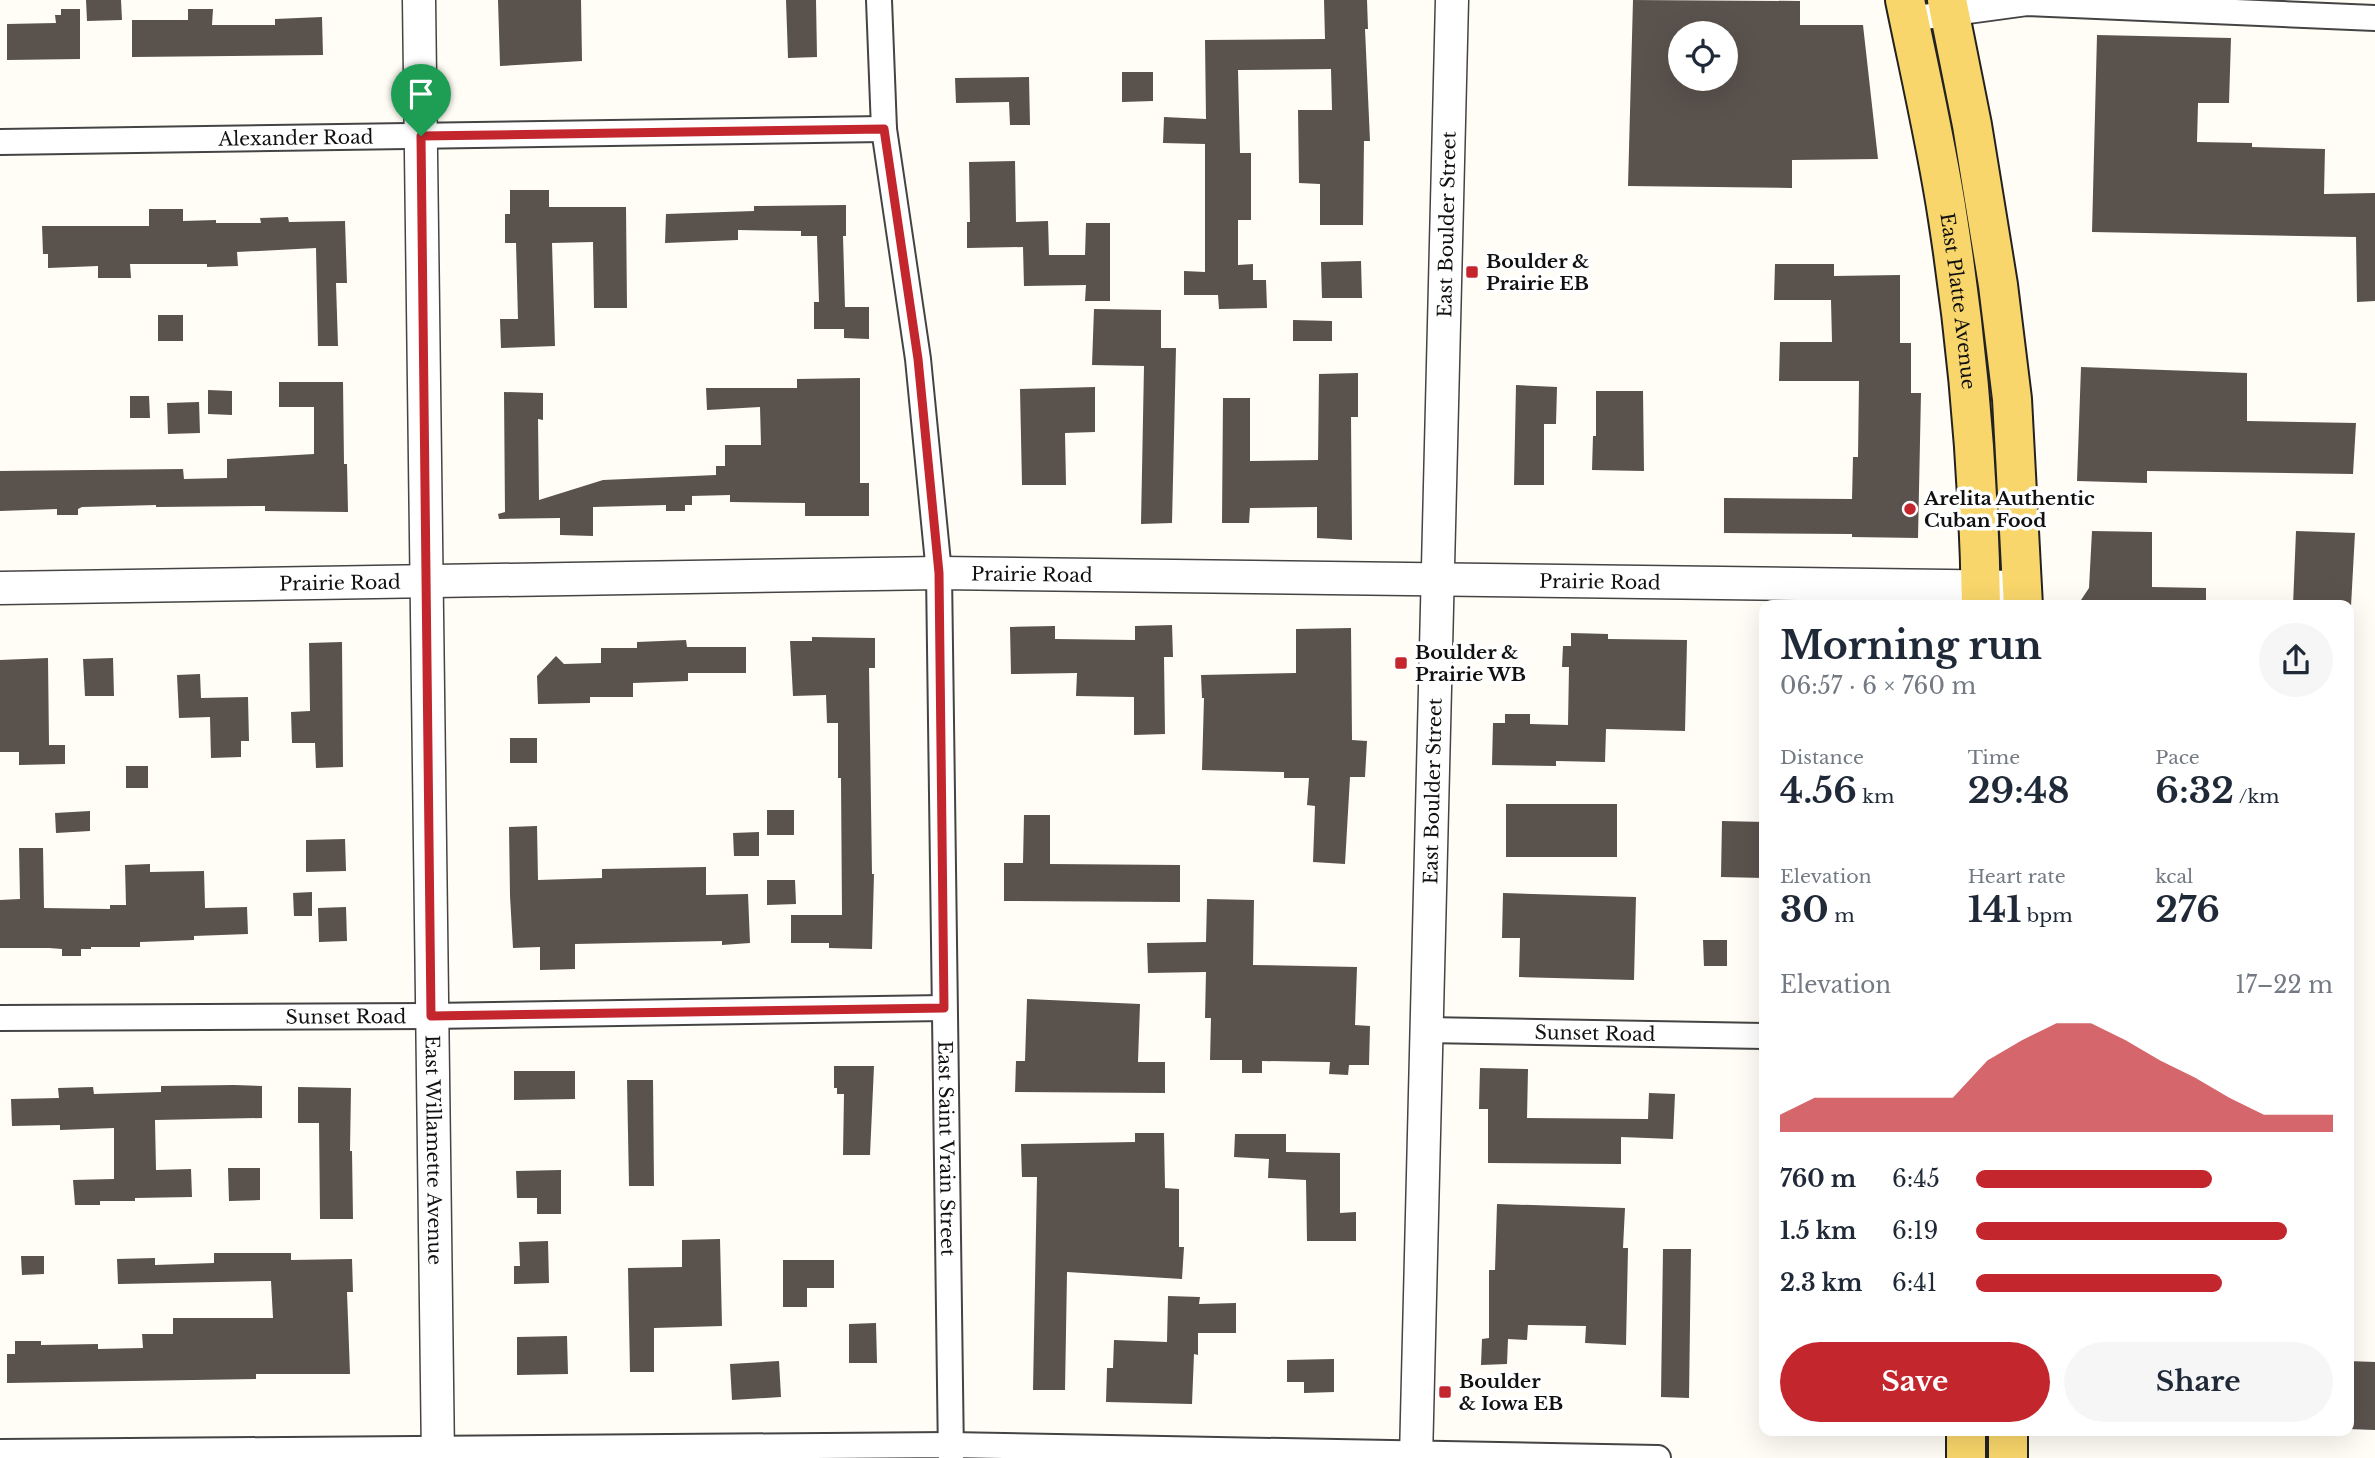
<!DOCTYPE html>
<html lang="en">
<head>
<meta charset="utf-8">
<style>
  :root { --surface:#fff; --page:#f6f6f7; --text:#1f2937; --muted:#747a83; --accent:#c4262e }
  body { margin:0; font-family:"Libre Baskerville",serif; background:var(--page); color:var(--text); height:100vh; display:flex; flex-direction:column; font-size:26px; white-space:nowrap }
  * { box-sizing:border-box; margin:0 }
  p { font-size:23px; color:var(--muted) }
  .icon { flex:none; width:38px; height:38px; fill:none; stroke:currentColor; stroke-width:2; stroke-linecap:round; stroke-linejoin:round }
  .map { position:relative; flex:1; overflow:hidden }
  .sheet { position:absolute; left:1759px; top:600px; width:595px; height:836px; display:flex; flex-direction:column; background:var(--surface); border-radius:14px; box-shadow:0 7px 28px #0002 }
  .sheet>* { flex:none }
  .controls { position:absolute; left:1668px; top:21px; display:grid; gap:14px }
  .controls a { display:grid; place-items:center; width:70px; height:70px; border-radius:50%; background:var(--surface); box-shadow:0 7px 28px #0002; font-size:35px }
  .pin { position:absolute; display:grid; place-items:center; width:60px; height:60px; color:#fff; margin:-72px -30px; border-radius:50% 50% 50% 0; rotate:-45deg; box-shadow:0 0 7px #0007 }
  .pin .icon { rotate:45deg }
  .round { display:grid; place-items:center; flex:none; width:74px; height:74px; border-radius:37px; background:var(--page) }
  .overview { display:flex; align-items:center; justify-content:space-between; height:119px; padding:0 21px }
  h1 { font-size:38px; font-weight:700; line-height:52px }
  .figures { display:grid; grid-template-columns:repeat(3,1fr); gap:10px; height:119px; padding:7px 21px }
  .figures div { display:grid; align-content:center }
  .figures b { font-size:35px; font-weight:700 }
  .figures small { font-size:19px; font-weight:400 }
  .figures p { font-size:19px }
  .chart { height:196px; padding:14px 21px }
  .chart p { display:flex; justify-content:space-between }
  .chart svg { width:100%; height:126px; margin-top:7px; fill:var(--accent); opacity:.7 }
  .primary-button { display:flex; gap:14px; margin-top:auto; padding:14px 21px }
  .primary-button a { flex:1; height:80px; border-radius:42px; background:var(--accent); color:#fff; font-size:28px; font-weight:700; line-height:80px; text-align:center }
  .primary-button a+a { background:var(--page); color:var(--text) }
  ul { padding:0 21px; list-style:none; font-size:23px }
  li { display:grid; grid-template-columns:112px 84px 1fr; align-items:center; height:52px }
  li i { height:18px; border-radius:9px; background:var(--accent) }
  .map>svg:first-child { display:block }
  .building { fill:#5a524d; fill-rule:evenodd }
  .lines { fill:none; stroke-linecap:round; stroke-linejoin:round }
  .minor-casing { stroke:#444; stroke-width:28 }
  .tertiary-casing { stroke:#444; stroke-width:35 }
  .primary-casing { stroke:#222; stroke-width:42 }
  .minor { stroke:#fff; stroke-width:24 }
  .tertiary { stroke:#fff; stroke-width:32 }
  .primary { stroke:#f9d66b; stroke-width:38 }
  .route-casing { stroke:#fff; stroke-width:14 }
  .route { stroke:#c4262e; stroke-width:9 }
  .poi-dot { fill:#c4262e; stroke:#fff; stroke-width:2.5 }
  .labels { text-anchor:middle; stroke-width:7; stroke-linejoin:round; paint-order:stroke }
  .street-label { font-size:19px; fill:#111; stroke:#fff }
  .poi-label { font-size:19px; font-weight:bold; fill:#111; stroke:#fff; text-anchor:start }
</style>
</head>
<body>
<div class="map">
<svg width="2375" height="1458" viewBox="0 0 2375 1458">
  <rect width="100%" height="100%" fill="#fffdf5"/>
  <!-- building -->
  <g class="building">
    <polygon points="86,0 121,0 122,20 87,21"/>
    <polygon points="498,0 581,0 582,61 500,66"/>
    <polygon points="786,0 816,0 817,57 788,58"/>
    <polygon points="1324,0 1367,0 1368,29 1365,29 1370,141 1364,141 1363,225 1320,225 1320,184 1299,183 1298,110 1332,110 1331,69 1238,70 1240,153 1251,153 1251,220 1238,220 1238,265 1253,264 1253,280 1266,280 1267,308 1219,309 1218,295 1184,295 1184,271 1205,272 1205,144 1163,143 1164,117 1206,119 1205,40 1325,39"/>
    <path d="M1633,0l167,1v24h63l15,134 -86,1v28l-164,-2zM1680,33h46v46h-46z"/>
    <polygon points="61,9 80,9 80,59 7,60 7,24 56,23 55,15 61,15"/>
    <polygon points="188,9 213,9 212,25 275,25 275,19 322,17 323,55 132,57 132,20 188,20"/>
    <polygon points="2097,35 2231,38 2229,103 2198,103 2197,142 2252,143 2252,147 2325,149 2324,194 2375,193 2375,301 2357,302 2356,237 2092,232"/>
    <polygon points="1122,72 1153,72 1153,101 1122,102"/>
    <polygon points="1029,77 1030,125 1010,125 1009,102 956,103 955,78"/>
    <polygon points="1015,161 1016,222 1048,221 1049,255 1085,255 1086,223 1110,223 1110,301 1085,301 1086,285 1024,286 1023,247 967,248 967,222 970,222 969,162"/>
    <polygon points="510,190 549,190 549,207 626,207 627,308 594,308 593,242 552,243 555,346 501,348 500,319 518,319 516,243 505,243 505,214 510,214"/>
    <polygon points="846,205 846,236 843,236 845,307 869,307 869,339 844,338 844,329 814,329 814,302 819,302 817,236 801,236 801,231 738,230 738,240 665,243 666,214 754,211 754,206"/>
    <polygon points="149,209 183,209 183,221 216,220 216,223 261,223 260,218 288,217 289,222 345,221 347,283 336,283 338,346 318,346 316,248 237,252 238,266 207,267 207,264 130,264 131,278 98,278 98,266 48,268 48,254 43,254 42,226 149,226"/>
    <polygon points="1361,261 1362,298 1322,298 1321,262"/>
    <polygon points="1775,264 1834,264 1834,276 1900,275 1900,343 1911,343 1911,393 1921,393 1918,538 1852,537 1852,534 1724,533 1724,498 1852,499 1853,457 1858,457 1859,381 1779,381 1780,342 1832,342 1831,300 1774,300"/>
    <polygon points="1094,309 1161,310 1161,348 1176,348 1172,523 1141,524 1144,366 1092,365"/>
    <rect x="158" y="315" width="25" height="26"/>
    <polygon points="1293,320 1332,321 1332,341 1293,341"/>
    <polygon points="2081,367 2247,373 2247,421 2356,423 2353,474 2147,471 2147,483 2077,481"/>
    <polygon points="1358,373 1358,417 1351,417 1352,540 1317,538 1317,507 1250,508 1249,523 1222,523 1223,398 1250,398 1250,461 1318,460 1319,374"/>
    <polygon points="860,378 860,483 869,483 869,516 805,516 805,503 730,502 730,495 692,496 692,505 685,505 685,511 666,511 666,505 593,507 593,536 560,535 560,518 499,519 498,514 505,512 504,392 543,393 543,420 538,419 539,500 603,480 716,475 716,466 725,466 725,445 761,445 760,407 707,410 706,388 797,388 797,379"/>
    <polygon points="279,382 343,382 344,464 347,464 348,512 265,511 265,506 156,507 156,505 82,507 78,509 78,515 57,515 57,509 0,511 0,471 183,469 184,479 227,478 227,459 314,454 314,407 279,407"/>
    <polygon points="1516,385 1557,387 1556,424 1544,424 1544,485 1514,485"/>
    <polygon points="1095,387 1095,432 1065,433 1066,485 1022,485 1020,389"/>
    <polygon points="208,390 232,391 232,415 208,414"/>
    <polygon points="1596,391 1643,391 1644,471 1592,470 1593,436 1596,436"/>
    <polygon points="130,396 149,396 150,418 130,418"/>
    <polygon points="199,402 200,433 168,434 167,403"/>
    <polygon points="2092,531 2152,532 2152,587 2206,588 2206,606 2077,606 2089,588"/>
    <polygon points="2296,531 2355,533 2351,606 2293,606"/>
    <polygon points="1172,625 1173,657 1164,657 1165,734 1134,735 1134,697 1076,696 1077,673 1011,674 1010,627 1055,626 1055,639 1135,640 1135,626"/>
    <polygon points="1351,628 1352,740 1367,741 1365,777 1350,777 1345,864 1313,862 1315,806 1307,805 1309,778 1284,778 1284,772 1202,770 1204,698 1202,698 1201,675 1296,673 1296,629"/>
    <polygon points="1571,633 1608,634 1608,639 1687,640 1685,731 1606,729 1605,762 1556,761 1556,766 1492,765 1493,723 1505,723 1505,714 1530,714 1530,724 1568,725 1569,667 1562,667 1563,646 1571,646"/>
    <polygon points="812,637 875,638 875,668 869,668 872,874 874,874 872,949 829,948 829,943 791,943 791,915 842,915 841,778 838,778 838,723 827,723 826,695 793,696 790,641 812,641"/>
    <polygon points="686,640 687,647 746,647 746,673 688,673 688,681 633,683 633,697 590,697 590,703 538,704 537,676 556,656 564,664 601,663 601,648 637,648 637,642"/>
    <polygon points="342,642 343,767 316,768 315,743 292,743 291,712 310,711 309,643"/>
    <polygon points="48,658 49,745 65,745 65,764 19,765 19,752 0,752 0,660"/>
    <polygon points="113,658 114,696 85,696 83,659"/>
    <polygon points="200,674 201,698 248,697 249,741 241,741 241,757 211,758 210,717 179,718 177,675"/>
    <rect x="510" y="738" width="27" height="25"/>
    <rect x="126" y="766" width="22" height="22"/>
    <rect x="1506" y="804" width="111" height="53"/>
    <rect x="767" y="810" width="27" height="25"/>
    <polygon points="90,811 90,831 56,833 55,813"/>
    <polygon points="1024,815 1050,815 1050,864 1180,865 1180,902 1004,901 1004,863 1023,863"/>
    <polygon points="1722,821 1764,822 1764,878 1721,877"/>
    <polygon points="537,826 538,880 602,878 602,869 706,867 706,895 748,894 750,943 722,945 722,941 575,944 575,969 540,970 540,947 513,948 510,896 509,827"/>
    <polygon points="759,832 759,856 734,856 733,833"/>
    <polygon points="345,839 346,871 306,872 306,840"/>
    <polygon points="19,848 43,848 44,908 110,909 110,905 126,905 125,865 150,864 150,872 204,871 205,908 247,907 248,934 194,936 194,940 140,942 140,947 91,947 91,949 81,949 81,956 62,956 62,949 49,948 0,948 0,900 20,899"/>
    <polygon points="767,880 795,880 796,904 767,905"/>
    <polygon points="312,892 312,916 294,916 293,893"/>
    <polygon points="1503,893 1636,897 1634,980 1519,977 1520,938 1502,938"/>
    <polygon points="1207,899 1254,900 1253,965 1357,967 1355,1025 1370,1026 1369,1065 1349,1065 1348,1075 1329,1074 1330,1062 1262,1061 1262,1073 1242,1073 1242,1060 1210,1060 1211,1018 1205,1018 1206,972 1148,973 1147,943 1206,942"/>
    <polygon points="346,907 347,941 319,942 318,908"/>
    <polygon points="1703,940 1727,940 1727,966 1704,966"/>
    <polygon points="1027,999 1140,1004 1138,1062 1165,1062 1165,1093 1015,1092 1016,1061 1025,1061"/>
    <polygon points="834,1066 874,1066 870,1155 843,1155 844,1094 837,1094 837,1088 834,1088"/>
    <polygon points="1480,1068 1528,1069 1527,1118 1648,1119 1649,1093 1675,1094 1673,1139 1621,1137 1621,1164 1488,1163 1488,1109 1479,1109"/>
    <polygon points="514,1071 575,1071 575,1099 514,1100"/>
    <polygon points="627,1080 653,1080 654,1186 629,1186"/>
    <polygon points="234,1085 262,1086 262,1118 155,1120 156,1170 191,1169 192,1197 135,1198 135,1201 100,1201 100,1205 75,1205 73,1180 114,1179 114,1128 60,1130 60,1125 12,1126 11,1099 59,1098 58,1088 93,1087 94,1094 161,1092 161,1086"/>
    <polygon points="298,1087 351,1088 350,1151 352,1151 353,1219 320,1219 319,1123 298,1123"/>
    <polygon points="1135,1133 1164,1133 1165,1188 1179,1189 1179,1247 1184,1247 1182,1279 1067,1272 1065,1390 1033,1390 1037,1177 1022,1177 1021,1144 1135,1142"/>
    <polygon points="1235,1134 1286,1134 1286,1152 1340,1153 1340,1213 1356,1212 1356,1241 1307,1241 1306,1180 1268,1178 1269,1159 1234,1157"/>
    <polygon points="228,1168 260,1168 260,1200 229,1201"/>
    <polygon points="561,1170 561,1214 537,1214 537,1198 517,1198 516,1171"/>
    <polygon points="1497,1204 1625,1208 1623,1248 1628,1248 1626,1345 1585,1343 1586,1326 1528,1325 1527,1340 1508,1339 1507,1364 1481,1365 1482,1339 1489,1338 1489,1270 1495,1270"/>
    <polygon points="720,1239 722,1326 654,1328 654,1372 630,1372 628,1268 682,1267 682,1240"/>
    <polygon points="548,1241 549,1283 514,1284 514,1266 520,1266 519,1242"/>
    <polygon points="1663,1249 1691,1249 1689,1398 1661,1397"/>
    <polygon points="214,1253 291,1253 291,1260 352,1259 353,1292 347,1292 350,1374 256,1374 256,1379 7,1383 7,1354 15,1354 15,1341 41,1341 41,1345 98,1344 98,1349 143,1348 142,1334 173,1334 173,1318 273,1318 271,1281 118,1284 117,1259 155,1258 155,1265 214,1263"/>
    <polygon points="21,1256 44,1256 44,1274 22,1275"/>
    <polygon points="783,1260 834,1260 834,1288 807,1288 807,1307 783,1307"/>
    <polygon points="1168,1296 1200,1297 1199,1304 1236,1303 1236,1333 1198,1333 1198,1355 1194,1354 1192,1404 1106,1402 1107,1368 1113,1368 1114,1340 1167,1342"/>
    <polygon points="876,1323 877,1363 849,1363 849,1324"/>
    <polygon points="567,1336 568,1374 517,1375 517,1337"/>
    <polygon points="1334,1359 1334,1392 1304,1393 1304,1382 1287,1382 1287,1360"/>
    <polygon points="779,1361 781,1397 732,1400 730,1364"/>
    <polygon points="2348,1361 2375,1362 2375,1430 2348,1429"/>
  </g>
  <g class="lines">
    <defs>
      <g id="minor">
        <path id="s1" d="M879,0l5,129 34,230 21,214 12,885"/>
        <polyline points="1909,19 2027,3 2375,18"/>
        <path id="s2" d="M0,142l884,-13"/>
        <path id="s3" d="M0,1018l431,-2 513,-8"/>
        <path id="s4" d="M1425,1030l339,6"/>
        <polyline points="0,1452 950,1445 1658,1458"/>
      </g>
      <g id="tertiary">
        <path id="s5" d="M419,0l19,1458"/>
        <path id="s6" d="M0,588l939,-15 1083,14"/>
        <path id="s7" d="M1416,1458l36,-1458"/>
      </g>
      <g id="primary">
        <path id="s8" d="M1905,0c15,73 32,146 43,219 20,128 31,258 33,387"/>
        <polyline points="1947,0 1972,125 1998,285 2012,399 2023,606"/>
        <polyline points="1966,1458 1966,1432"/>
        <polyline points="2008,1458 2008,1432"/>
      </g>
    </defs>
    <!-- minor casing -->
    <use href="#minor" class="minor-casing"/>
    <!-- tertiary casing -->
    <use href="#tertiary" class="tertiary-casing"/>
    <!-- primary casing -->
    <use href="#primary" class="primary-casing"/>
    <!-- minor -->
    <use href="#minor" class="minor"/>
    <!-- tertiary -->
    <use href="#tertiary" class="tertiary"/>
    <!-- primary -->
    <use href="#primary" class="primary"/>
  </g>
  <g class="lines">
    <defs>
      <polygon id="route" points="884,129 918,359 939,573 944,1008 431,1016 421,136"/>
    </defs>
    <!-- route casing -->
    <use href="#route" class="route-casing"/>
    <!-- route -->
    <use href="#route" class="route"/>
  </g>
  <!-- markers -->
  <g class="poi-dot">
    <rect x="1465" y="265" width="14" height="14" rx="3.5"/>
    <circle cx="1910" cy="509" r="7"/>
    <rect x="1394" y="656" width="14" height="14" rx="3.5"/>
    <rect x="1438" y="1385" width="14" height="14" rx="3.5"/>
  </g>
  <g class="labels">
    <!-- street labels -->
    <g class="street-label">
      <text dy="7" stroke="none"><textPath href="#s2" startOffset="296">Alexander Road</textPath></text>
      <text dy="7" stroke="none"><textPath href="#s7" startOffset="1234">East Boulder Street</textPath></text>
      <text dy="7" stroke="none"><textPath href="#s8" startOffset="306">East Platte Avenue</textPath></text>
      <text dy="7" stroke="none"><textPath href="#s6" startOffset="1032">Prairie Road</textPath></text>
      <text dy="7" stroke="none"><textPath href="#s6" startOffset="1600">Prairie Road</textPath></text>
      <text dy="7" stroke="none"><textPath href="#s6" startOffset="340">Prairie Road</textPath></text>
      <text dy="7" stroke="none"><textPath href="#s7" startOffset="667">East Boulder Street</textPath></text>
      <text dy="7" stroke="none"><textPath href="#s3" startOffset="346">Sunset Road</textPath></text>
      <text dy="7" stroke="none"><textPath href="#s4" startOffset="170">Sunset Road</textPath></text>
      <text dy="7" stroke="none"><textPath href="#s1" startOffset="1152">East Saint Vrain Street</textPath></text>
      <text dy="7" stroke="none"><textPath href="#s5" startOffset="1150">East Willamette Avenue</textPath></text>
    </g>
    <!-- poi labels -->
    <g class="poi-label">
      <text x="1486" y="268">Boulder &amp;<tspan x="1486" dy="22">Prairie EB</tspan></text>
      <text x="1924" y="505">Arelita Authentic<tspan x="1924" dy="22">Cuban Food</tspan></text>
      <text x="1415" y="659">Boulder &amp;<tspan x="1415" dy="22">Prairie WB</tspan></text>
      <text x="1459" y="1388">Boulder<tspan x="1459" dy="22">&amp; Iowa EB</tspan></text>
    </g>
  </g>
</svg>
<div class="controls">
<a><svg class="icon" aria-label="locate" viewBox="0 0 24 24"><circle cx="12" cy="12" r="6"/><path d="M12 2v4M12 18v4M2 12h4M18 12h4"/></svg></a>
</div>
<div class="pin" style="left:421px;top:136px;background:#1e9e55"><svg class="icon" aria-label="arrive" viewBox="0 0 24 24"><path d="M6 21V4h12l-3 4 3 4H6"/></svg></div>
<section class="sheet">
<div class="overview"><div><h1>Morning run</h1><p>06:57 · 6 × 760 m</p></div><a class="round"><svg class="icon" aria-label="share" viewBox="0 0 24 24"><path d="M12 15V3M7 8l5-5 5 5M5 13v7h14v-7"/></svg></a></div>
<div class="figures">
<div><p>Distance</p><b>4.56<small> km</small></b></div>
<div><p>Time</p><b>29:48</b></div>
<div><p>Pace</p><b>6:32<small> /km</small></b></div>
</div>
<div class="figures">
<div><p>Elevation</p><b>30<small> m</small></b></div>
<div><p>Heart rate</p><b>141<small> bpm</small></b></div>
<div><p>kcal</p><b>276</b></div>
</div>
<div class="chart"><p><span>Elevation</span>17–22 m</p>
<svg viewBox="0 0 160 44" preserveAspectRatio="none"><path d="M0 44V38L10 32L20 32L30 32L40 32L50 32L60 19L70 12L80 6L90 6L100 12L110 19L120 25L130 32L140 38L150 38L160 38V44z"/></svg>
</div>
<ul>
<li><b>760 m</b>6:45<i style="width:66%"></i></li>
<li><b>1.5 km</b>6:19<i style="width:87%"></i></li>
<li><b>2.3 km</b>6:41<i style="width:69%"></i></li>
</ul>
<div class="primary-button"><a>Save</a><a>Share</a></div>
</section>
</div>
</body>
</html>
